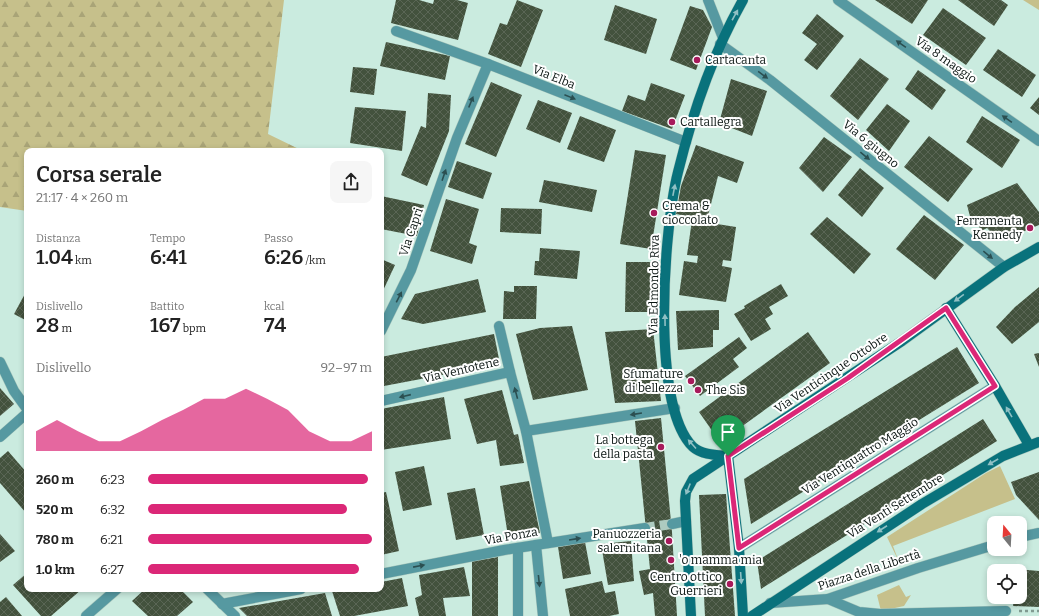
<!DOCTYPE html>
<html lang="it">
<head>
<meta charset="utf-8">
<style>
  :root { --surface:#fff; --page:#f6f6f6; --text:#222; --muted:#767676; --accent:#db2777 }
  body { margin:0; font-family:Bitter,serif; background:var(--page); color:var(--text); height:100vh; display:flex; flex-direction:column; font-size:15px; white-space:nowrap }
  * { box-sizing:border-box; margin:0 }
  p { font-size:13px; color:var(--muted) }
  .icon { flex:none; width:22px; height:22px; fill:none; stroke:currentColor; stroke-width:2; stroke-linecap:round; stroke-linejoin:round }
  .map { position:relative; flex:1; overflow:hidden }
  .panel { position:absolute; left:24px; top:148px; width:360px; height:444px; display:flex; flex-direction:column; background:var(--surface); border-radius:8px; box-shadow:0 2px 6px #0003 }
  .panel>* { flex:none }
  .needle { width:26px; rotate:342deg }
  .controls { position:absolute; left:987px; top:516px; display:grid; gap:8px }
  .controls a { display:grid; place-items:center; width:40px; height:40px; border-radius:8px; background:var(--surface); box-shadow:0 2px 6px #0003; font-size:20px }
  .pin { position:absolute; display:grid; place-items:center; width:34px; height:34px; color:#fff; margin:-41px -17px; border-radius:50% 50% 50% 0; rotate:-45deg; box-shadow:0 0 4px #0007 }
  .pin .icon { rotate:45deg }
  .round { display:grid; place-items:center; flex:none; width:42px; height:42px; border-radius:8px; background:var(--page) }
  .headline { display:flex; align-items:center; justify-content:space-between; height:68px; padding:0 12px }
  h1 { font-size:22px; font-weight:600; line-height:30px }
  .metrics { display:grid; grid-template-columns:repeat(3,1fr); gap:6px; height:68px; padding:4px 12px }
  .metrics div { display:grid; align-content:center }
  .metrics b { font-size:20px; font-weight:600 }
  .metrics small { font-size:11px; font-weight:400 }
  .metrics p { font-size:11px }
  .chart { height:112px; padding:8px 12px }
  .chart p { display:flex; justify-content:space-between }
  .chart svg { width:100%; height:72px; margin-top:4px; fill:var(--accent); opacity:.7 }
  ul { padding:0 12px; list-style:none; font-size:13px }
  li { display:grid; grid-template-columns:64px 48px 1fr; align-items:center; height:30px }
  li i { height:10px; border-radius:5px; background:var(--accent) }
  .map>svg:first-child { display:block }
  .grass { fill:#c6c08b }
  .forest { fill:url(#forest-firs) }
  .park { fill:url(#park-crowns) }
  .building { fill:url(#building-cross-hatch) }
  .lines { fill:none; stroke-linecap:round; stroke-linejoin:round }
  .street-tunnel { stroke:#adcbc0; stroke-width:10; stroke-dasharray:10 5; stroke-linecap:butt }
  .street-casing { stroke:#abc8be; stroke-width:11 }
  .secondary-casing { stroke:#abc8be; stroke-width:11 }
  .path { stroke:#819a91; stroke-width:2.5; stroke-dasharray:3 3; stroke-linecap:butt }
  .street { stroke:#5699a1; stroke-width:10 }
  .secondary { stroke:#09727c; stroke-width:10 }
  .oneway { fill:#90c0c4 }
  .oneway2 { fill:#2b4f51 }
  .route-casing { stroke:#fff; stroke-width:8 }
  .route { stroke:#db2777; stroke-width:5 }
  .poi-dot { fill:#a71a5b; stroke:#fff; stroke-width:1.5 }
  .labels { text-anchor:middle; stroke-width:4; stroke-linejoin:round; paint-order:stroke }
  .poi-label { font-size:12px; fill:#081310; stroke:#fff; text-anchor:start }
  .street-label { font-size:12px; fill:#081310; stroke:#fff }
</style>
</head>
<body>
<div class="map">
<svg width="1039" height="616" viewBox="0 0 1039 616">
  <defs>
    <pattern id="forest-firs" width="22" height="20" patternUnits="userSpaceOnUse"><rect width="22" height="20" fill="#c6c08b"/><path d="M5 1l3.5 6h-7zM16 11l3.5 6h-7z" fill="#a9a477"/></pattern>
    <pattern id="park-crowns" width="20" height="18" patternUnits="userSpaceOnUse"><rect width="20" height="18" fill="#c6c08b"/><path d="M2 6a3 3 0 1 1 6 0M12 15a3 3 0 1 1 6 0" fill="none" stroke="#a9a477"/></pattern>
    <pattern id="building-cross-hatch" width="8" height="8" patternUnits="userSpaceOnUse"><rect width="8" height="8" fill="#43523d"/><path d="M0 0l8 8M0 8l8-8" fill="none" stroke="#5a6655"/></pattern>
  </defs>
  <rect width="100%" height="100%" fill="#caebdf"/>
  <!-- grass -->
  <g class="grass">
    <polygon points="1000,466 1015,499 893,546 899,562 887,537 986,473"/>
    <polygon points="899,585 906,597 911,595 904,606 881,611 877,595"/>
  </g>
  <!-- forest -->
  <polygon class="forest" points="0,0 284,0 268,134 303,151 27,151 27,211 0,207"/>
  <!-- park -->
  <polygon class="park" points="1023,0 1039,0 1039,10"/>
  <!-- building -->
  <g class="building">
    <polygon points="396,0 419,0 433,4 434,0 457,0 468,3 458,40 391,23"/>
    <polygon points="517,0 543,10 521,67 488,54 500,23 507,25"/>
    <polygon points="875,0 928,0 912,24"/>
    <polygon points="958,0 1001,0 1008,5 994,26"/>
    <polygon points="615,5 657,19 646,54 604,40"/>
    <polygon points="690,6 703,10 712,27 696,70 670,60"/>
    <polygon points="943,8 986,38 966,65 923,35"/>
    <polygon points="817,14 844,36 817,70 804,60 817,44 802,33"/>
    <polygon points="386,42 450,56 445,80 380,66"/>
    <polygon points="998,49 1036,75 1022,97 983,70"/>
    <polygon points="860,58 889,79 858,120 830,96"/>
    <polygon points="353,67 377,69 374,95 350,92"/>
    <polygon points="918,70 946,90 932,110 905,89"/>
    <polygon points="731,79 767,91 752,136 719,123"/>
    <polygon points="491,82 522,95 496,157 465,144"/>
    <polygon points="651,83 685,95 672,129 622,111 628,95 645,101"/>
    <polygon points="428,93 451,95 449,131 427,186 401,175 421,126 426,128"/>
    <polygon points="1039,97 1039,115 1030,108"/>
    <polygon points="538,100 572,113 560,143 526,129"/>
    <polygon points="887,104 910,121 889,151 866,130"/>
    <polygon points="355,107 406,111 402,151 350,143"/>
    <polygon points="580,116 616,130 604,162 567,149"/>
    <polygon points="982,116 1020,140 1002,168 966,142"/>
    <polygon points="929,136 973,169 948,202 904,167"/>
    <polygon points="824,137 852,157 823,192 799,168"/>
    <polygon points="696,145 744,162 737,183 718,176 707,220 676,214 681,186"/>
    <polygon points="635,150 666,155 651,249 620,244"/>
    <polygon points="457,161 492,173 483,199 448,187"/>
    <polygon points="860,168 884,188 862,217 838,195"/>
    <polygon points="544,180 597,190 592,212 539,202"/>
    <polygon points="1017,183 1039,212 1039,225 1000,241 987,228 981,231 977,222 972,224 967,205"/>
    <polygon points="381,196 424,205 417,236 381,229"/>
    <polygon points="446,199 479,209 469,243 477,246 472,264 430,251"/>
    <polygon points="501,208 542,209 541,234 500,232"/>
    <polygon points="924,215 964,245 935,280 896,249"/>
    <polygon points="827,217 871,254 854,274 810,234"/>
    <polygon points="692,220 736,227 731,261 723,260 722,266 732,268 726,302 679,295 684,261 697,263 698,256 687,255"/>
    <polygon points="540,248 580,251 577,279 534,275 535,261 539,261"/>
    <polygon points="381,259 395,265 381,295"/>
    <polygon points="626,262 656,262 656,312 625,312"/>
    <polygon points="478,279 486,312 423,324 401,319 415,294"/>
    <polygon points="781,284 788,296 769,307 773,314 765,319 771,329 751,341 734,314 745,308 744,306"/>
    <polygon points="514,286 537,286 536,319 503,319 504,291 514,292"/>
    <polygon points="1039,287 1039,322 1012,344 996,327 1015,307"/>
    <polygon points="27,290 27,321 14,314"/>
    <polygon points="719,310 719,330 713,330 713,347 678,350 676,311"/>
    <polygon points="572,326 588,390 533,400 516,334 540,328"/>
    <polygon points="653,329 661,401 615,403 605,332"/>
    <polygon points="808,332 830,363 720,442 699,412"/>
    <polygon points="494,334 500,364 384,386 381,357"/>
    <polygon points="739,337 747,348 733,359 739,367 700,396 685,376"/>
    <polygon points="957,347 979,383 751,524 744,479"/>
    <polygon points="1039,353 1039,367 1034,354"/>
    <polygon points="0,388 14,404 0,416"/>
    <polygon points="502,390 514,435 518,434 524,463 500,466 496,440 477,444 464,399"/>
    <polygon points="444,397 451,439 381,450 381,409"/>
    <polygon points="661,418 672,532 677,616 655,616 653,593 644,595 639,571 650,569 635,421"/>
    <polygon points="983,419 997,441 761,589 757,561"/>
    <polygon points="8,451 27,473 27,514 0,483 0,458"/>
    <polygon points="424,466 432,505 403,511 395,472"/>
    <polygon points="1039,472 1039,520 1016,495 1011,482"/>
    <polygon points="529,481 540,533 508,536 500,486"/>
    <polygon points="475,488 484,535 456,540 447,493"/>
    <polygon points="386,492 399,551 381,555 381,493"/>
    <polygon points="726,494 735,616 705,616 699,495"/>
    <polygon points="0,534 15,551 0,562"/>
    <polygon points="631,541 634,581 608,585 601,544"/>
    <polygon points="585,542 591,574 563,579 558,547"/>
    <polygon points="498,557 498,616 472,616 472,561"/>
    <polygon points="464,567 470,596 443,598 446,616 419,616 415,598 422,595 419,575"/>
    <polygon points="1015,569 1039,571 1039,607 1013,606 1014,597 1020,597 1020,571 1015,571"/>
    <polygon points="27,573 27,589 82,589 51,616 41,616 13,585"/>
    <polygon points="402,578 408,606 354,616 340,616 332,591 342,589 381,589 381,582"/>
    <polygon points="602,581 605,593 615,591 619,614 609,616 570,616 565,589"/>
    <polygon points="145,589 180,589 193,602 177,616 148,616 132,601"/>
    <polygon points="325,593 332,616 247,616 239,608"/>
    <polygon points="6,597 22,616 0,616 0,602"/>
  </g>
  <g class="lines">
    <!-- street-tunnel -->
    <polyline class="street-tunnel" points="645,528 672,524"/>
    <defs>
      <g id="street">
        <polyline points="708,0 723,38"/>
        <polyline points="838,0 1039,141"/>
        <polyline points="396,31 488,64"/>
        <polyline points="720,44 770,80 1004,267"/>
        <polyline points="499,326 510,372"/>
        <polyline points="381,331 411,270 457,138 488,64 686,142"/>
        <polyline points="0,362 14,391 27,409"/>
        <polyline points="381,401 510,372 526,431 548,543"/>
        <polyline points="526,431 675,408"/>
        <polyline points="0,437 27,413"/>
        <polyline points="672,524 686,521"/>
        <polyline points="1020,537 1039,533"/>
        <polyline points="536,545 543,616"/>
        <polyline points="518,548 518,616"/>
        <polyline points="739,548 995,386"/>
        <polyline points="381,574 504,550 645,528"/>
        <polyline points="207,589 235,616"/>
        <polyline points="828,599 859,612 880,614 1006,611"/>
        <polyline points="770,603 828,599 918,568 994,545"/>
        <polyline points="222,604 301,589"/>
        <polyline points="86,616 117,589"/>
      </g>
      <g id="secondary">
        <polyline points="946,308 995,386 1029,445"/>
        <path d="M728,456c-12,-1 -26,-1 -35,-9 -43,-42 -29,-220 -15,-275 14,-57 36,-121 65,-172"/>
        <polyline points="728,456 739,548 743,616"/>
        <polyline points="691,616 685,501 686,492 693,479 902,341 1004,267 1039,247"/>
        <polyline points="752,616 922,504 1003,456 1039,442"/>
      </g>
    </defs>
    <!-- street casing -->
    <use href="#street" class="street-casing"/>
    <!-- secondary casing -->
    <use href="#secondary" class="secondary-casing"/>
    <!-- path -->
    <polyline class="path" points="1019,611 1039,611"/>
    <!-- street -->
    <use href="#street" class="street"/>
    <!-- secondary -->
    <use href="#secondary" class="secondary"/>
  </g>
  <!-- one-way arrows -->
  <defs><path id="oneway-solid" d="M-6-.8H1V-3.2L6.5 0L1 3.2V.8H-6Z"/></defs>
  <g class="oneway">
    <use href="#oneway-solid" transform="translate(735 15) rotate(-61)"/>
    <use href="#oneway-solid" transform="translate(674 190) rotate(-79)"/>
    <use href="#oneway-solid" transform="translate(959 298) rotate(144)"/>
    <use href="#oneway-solid" transform="translate(665 320) rotate(-91)"/>
    <use href="#oneway-solid" transform="translate(1009 412) rotate(-120)"/>
    <use href="#oneway-solid" transform="translate(692 444) rotate(-132)"/>
    <use href="#oneway-solid" transform="translate(993 462) rotate(150)"/>
    <use href="#oneway-solid" transform="translate(688 489) rotate(112)"/>
    <use href="#oneway-solid" transform="translate(882 529) rotate(147)"/>
    <use href="#oneway-solid" transform="translate(741 578) rotate(86)"/>
  </g>
  <g class="oneway2">
    <use href="#oneway-solid" transform="translate(901 44) rotate(-145)"/>
    <use href="#oneway-solid" transform="translate(763 75) rotate(36)"/>
    <use href="#oneway-solid" transform="translate(570 97) rotate(22)"/>
    <use href="#oneway-solid" transform="translate(471 102) rotate(-68)"/>
    <use href="#oneway-solid" transform="translate(1007 119) rotate(-145)"/>
    <use href="#oneway-solid" transform="translate(865 156) rotate(39)"/>
    <use href="#oneway-solid" transform="translate(444 175) rotate(-71)"/>
    <use href="#oneway-solid" transform="translate(988 255) rotate(39)"/>
    <use href="#oneway-solid" transform="translate(399 297) rotate(-63)"/>
    <use href="#oneway-solid" transform="translate(516 393) rotate(-105)"/>
    <use href="#oneway-solid" transform="translate(405 396) rotate(167)"/>
    <use href="#oneway-solid" transform="translate(636 414) rotate(171)"/>
    <use href="#oneway-solid" transform="translate(575 539) rotate(-9)"/>
    <use href="#oneway-solid" transform="translate(419 566) rotate(-11)"/>
    <use href="#oneway-solid" transform="translate(539 581) rotate(84)"/>
  </g>
  <g class="lines">
    <defs>
      <polygon id="route" points="946,308 995,386 739,548 728,456 848,378"/>
    </defs>
    <!-- route casing -->
    <use href="#route" class="route-casing"/>
    <!-- route -->
    <use href="#route" class="route"/>
  </g>
  <!-- markers -->
  <g class="poi-dot">
    <circle cx="697" cy="60" r="4"/>
    <circle cx="672" cy="122" r="4"/>
    <circle cx="654" cy="213" r="4"/>
    <circle cx="1030" cy="228" r="4"/>
    <circle cx="691" cy="381" r="4"/>
    <circle cx="698" cy="390" r="4"/>
    <circle cx="661" cy="447" r="4"/>
    <circle cx="669" cy="541" r="4"/>
    <circle cx="671" cy="560" r="4"/>
    <circle cx="730" cy="584" r="4"/>
  </g>
  <g class="labels">
    <!-- poi labels -->
    <g class="poi-label">
      <text x="705" y="64">Cartacanta</text>
      <text x="680" y="126">Cartallegra</text>
      <text x="662" y="210">Crema &amp;<tspan x="662" dy="14">cioccolato</tspan></text>
      <text x="1022" y="225" text-anchor="end">Ferramenta<tspan x="1022" dy="14">Kennedy</tspan></text>
      <text x="683" y="378" text-anchor="end">Sfumature<tspan x="683" dy="14">di bellezza</tspan></text>
      <text x="706" y="394">The Sis</text>
      <text x="653" y="444" text-anchor="end">La bottega<tspan x="653" dy="14">della pasta</tspan></text>
      <text x="661" y="538" text-anchor="end">Panuozzeria<tspan x="661" dy="14">salernitana</tspan></text>
      <text x="679" y="564">'o mamma mia</text>
      <text x="722" y="581" text-anchor="end">Centro ottico<tspan x="722" dy="14">Guerrieri</tspan></text>
    </g>
    <!-- street labels -->
    <g class="street-label">
      <text transform="translate(946 60) rotate(35)" y="4">Via 8 maggio</text>
      <text transform="translate(554 77) rotate(22)" y="4">Via Elba</text>
      <text transform="translate(871 144) rotate(39)" y="4">Via 6 giugno</text>
      <text transform="translate(411 232) rotate(-71)" y="4">Via Capri</text>
      <text transform="translate(654 285) rotate(-89)" y="4">Via Edmondo Riva</text>
      <text transform="translate(461 370) rotate(-13)" y="4">Via Ventotene</text>
      <text transform="translate(831 373) rotate(-34)" y="4">Via Venticinque Ottobre</text>
      <text transform="translate(860 456) rotate(-32)" y="4">Via Ventiquattro Maggio</text>
      <text transform="translate(895 506) rotate(-32)" y="4">Via Venti Settembre</text>
      <text transform="translate(511 536) rotate(-10)" y="4">Via Ponza</text>
      <text transform="translate(869 570) rotate(-18)" y="4">Piazza della Libertà</text>
    </g>
  </g>
</svg>
<div class="controls">
<a><svg class="needle" viewBox="-14 -14 28 28"><path d="M0-13l5 13h-10z" fill="#e53935"/><path d="M0 13l5-13h-10z" fill="#767676"/></svg></a>
<a><svg class="icon" aria-label="locate" viewBox="0 0 24 24"><circle cx="12" cy="12" r="6"/><path d="M12 2v4M12 18v4M2 12h4M18 12h4"/></svg></a>
</div>
<div class="pin" style="left:728px;top:456px;background:#1e9e55"><svg class="icon" aria-label="arrive" viewBox="0 0 24 24"><path d="M6 21V4h12l-3 4 3 4H6"/></svg></div>
<section class="panel">
<div class="headline"><div><h1>Corsa serale</h1><p>21:17 · 4 × 260 m</p></div><a class="round"><svg class="icon" aria-label="share" viewBox="0 0 24 24"><path d="M12 15V3M7 8l5-5 5 5M5 13v7h14v-7"/></svg></a></div>
<div class="metrics">
<div><p>Distanza</p><b>1.04<small> km</small></b></div>
<div><p>Tempo</p><b>6:41</b></div>
<div><p>Passo</p><b>6:26<small> /km</small></b></div>
</div>
<div class="metrics">
<div><p>Dislivello</p><b>28<small> m</small></b></div>
<div><p>Battito</p><b>167<small> bpm</small></b></div>
<div><p>kcal</p><b>74</b></div>
</div>
<div class="chart"><p><span>Dislivello</span>92–97 m</p>
<svg viewBox="0 0 160 44" preserveAspectRatio="none"><path d="M0 44V32L10 25L20 32L30 38L40 38L50 32L60 25L70 19L80 12L90 12L100 6L110 12L120 19L130 32L140 38L150 38L160 32V44z"/></svg>
</div>
<ul>
<li><b>260 m</b>6:23<i style="width:98%"></i></li>
<li><b>520 m</b>6:32<i style="width:89%"></i></li>
<li><b>780 m</b>6:21<i style="width:100%"></i></li>
<li><b>1.0 km</b>6:27<i style="width:94%"></i></li>
</ul>
</section>
</div>
</body>
</html>
